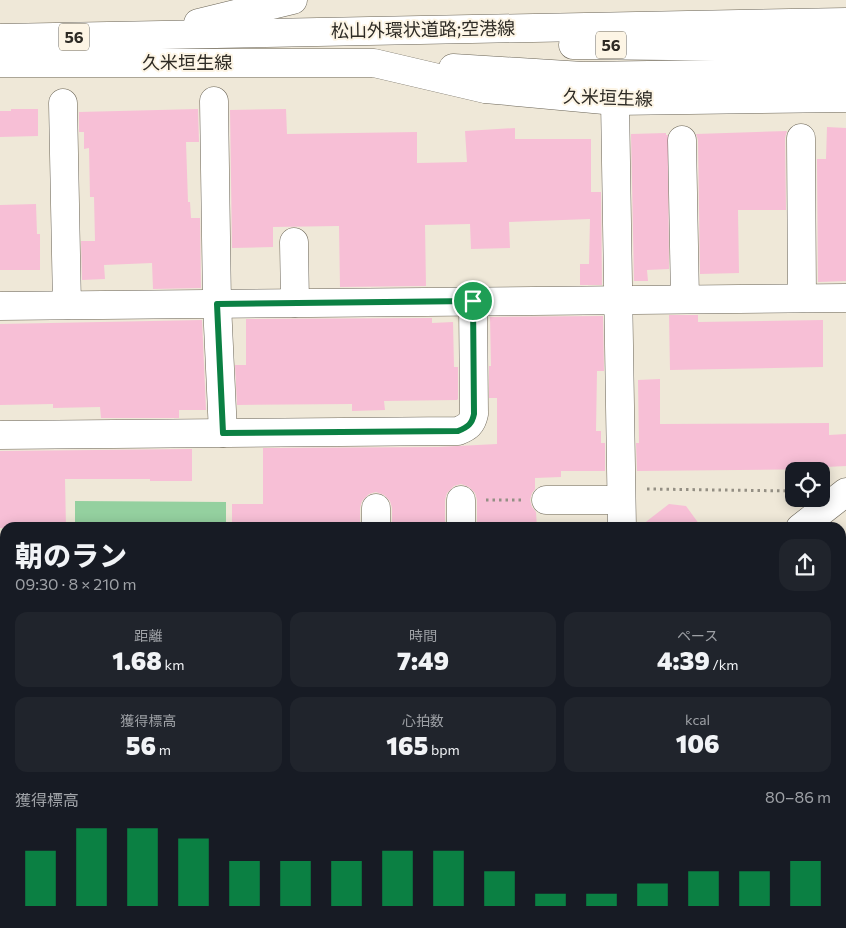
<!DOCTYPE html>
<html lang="ja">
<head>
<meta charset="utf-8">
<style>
  :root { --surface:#171b24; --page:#20242c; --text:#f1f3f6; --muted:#9ea1a6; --accent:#0b8043 }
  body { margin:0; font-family:Commissioner,"Noto Sans JP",sans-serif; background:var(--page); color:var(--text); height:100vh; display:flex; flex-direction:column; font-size:19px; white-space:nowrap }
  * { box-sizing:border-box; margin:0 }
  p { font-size:16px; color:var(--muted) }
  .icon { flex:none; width:28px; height:28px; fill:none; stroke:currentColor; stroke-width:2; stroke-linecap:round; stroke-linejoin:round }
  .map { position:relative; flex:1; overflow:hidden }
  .panel { position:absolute; left:0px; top:522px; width:846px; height:406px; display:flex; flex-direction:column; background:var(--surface); border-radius:15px 15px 0 0; box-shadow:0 2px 12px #0003 }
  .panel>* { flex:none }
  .controls { position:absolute; left:785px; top:462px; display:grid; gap:10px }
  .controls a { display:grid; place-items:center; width:45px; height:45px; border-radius:10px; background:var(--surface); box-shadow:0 2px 12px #0003; font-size:25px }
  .pin { position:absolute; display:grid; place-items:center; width:42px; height:42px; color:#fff; margin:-21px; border:2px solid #fff; border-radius:50%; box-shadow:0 1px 5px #0007 }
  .round { display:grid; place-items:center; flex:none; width:52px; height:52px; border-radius:15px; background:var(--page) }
  .summary { display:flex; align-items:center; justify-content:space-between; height:85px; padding:0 15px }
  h1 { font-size:28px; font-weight:800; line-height:38px }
  .metrics { display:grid; grid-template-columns:repeat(3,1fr); gap:8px; height:85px; padding:5px 15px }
  .metrics div { display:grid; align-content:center; border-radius:12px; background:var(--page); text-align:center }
  .metrics b { font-size:25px; font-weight:800 }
  .metrics small { font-size:14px; font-weight:400 }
  .metrics p { font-size:14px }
  .chart { height:140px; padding:10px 15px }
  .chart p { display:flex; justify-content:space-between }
  .chart svg { width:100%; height:90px; margin-top:5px; stroke:var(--accent); stroke-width:6 }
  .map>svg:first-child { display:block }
  .green { fill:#94d09f }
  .building { fill:#f7bfd6 }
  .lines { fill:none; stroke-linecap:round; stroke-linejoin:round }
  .minor-casing { stroke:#6a6456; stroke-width:29 }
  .major-casing { stroke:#6a6456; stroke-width:29 }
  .highway-casing { stroke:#6a6456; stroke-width:29 }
  .path { stroke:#948f84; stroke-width:3; stroke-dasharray:2.5 4; stroke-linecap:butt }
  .minor { stroke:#fff; stroke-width:28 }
  .major { stroke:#fff; stroke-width:28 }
  .highway { stroke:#fff; stroke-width:28 }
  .rail { stroke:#57534b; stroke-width:4; stroke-dasharray:9 9; stroke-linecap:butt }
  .route-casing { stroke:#fff; stroke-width:10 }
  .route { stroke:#0b8043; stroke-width:6 }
  .labels { text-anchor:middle; stroke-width:4; stroke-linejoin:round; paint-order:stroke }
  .shield { fill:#fdf5e5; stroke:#6c685f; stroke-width:1 }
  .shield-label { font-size:16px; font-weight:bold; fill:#2e2b25 }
  .street-label { font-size:18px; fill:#2e2b25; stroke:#fdf5e5 }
</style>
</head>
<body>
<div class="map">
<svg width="846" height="928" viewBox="0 0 846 928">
  <rect width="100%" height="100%" fill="#efe8d8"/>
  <!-- green -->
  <polygon class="green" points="75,501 226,502 226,527 75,527"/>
  <!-- building -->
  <g class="building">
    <polygon points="11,109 38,109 38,136 0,137 0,111 11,111"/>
    <polygon points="198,109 199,142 186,142 188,202 190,202 191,218 200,218 201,288 153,289 152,263 104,265 105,279 82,280 81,241 95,241 94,197 90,197 89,148 84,149 84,132 79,132 79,112"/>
    <polygon points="286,109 287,134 417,132 417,163 467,162 465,131 515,128 515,139 591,139 591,192 601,192 602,285 580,285 580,264 589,264 590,219 509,222 510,248 471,249 470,224 425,225 426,286 340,287 339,226 273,227 273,247 232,248 230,110"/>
    <polygon points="827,127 846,128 846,281 818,282 817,159 826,159"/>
    <polygon points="787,131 785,138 786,210 738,210 739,273 700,274 698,140 696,134"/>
    <polygon points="666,133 666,135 668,135 669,269 647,270 648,281 634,281 631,134"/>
    <polygon points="36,204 37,234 40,234 40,270 0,270 0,205"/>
    <polygon points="669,315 698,315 698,322 823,320 823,367 670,370"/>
    <polygon points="603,316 604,371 597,371 596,431 601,431 601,443 605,443 605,471 561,471 561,477 535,478 535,489 532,493 530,500 532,507 536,512 537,528 477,528 477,500 475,493 469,487 461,484 454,486 447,493 445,500 445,528 392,528 392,508 390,501 384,495 376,492 369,494 362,501 360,508 360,528 232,528 232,504 263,504 263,448 438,447 497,444 497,398 489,398 489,366 491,366 490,317"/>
    <polygon points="432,318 432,323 453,322 454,367 458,367 458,399 457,400 384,401 385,410 352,411 352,404 237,405 235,365 246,365 246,319"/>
    <polygon points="202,320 206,410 179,410 179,418 101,418 100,407 53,408 53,404 0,405 0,324"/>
    <polygon points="660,379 660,424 829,423 829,435 846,434 846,466 826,467 826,469 637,471 636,443 639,443 638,380"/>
    <polygon points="192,449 192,481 150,481 150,479 65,479 66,528 0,528 0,451"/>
    <polygon points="669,504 686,506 702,528 638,528"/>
  </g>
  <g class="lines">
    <defs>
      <g id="minor">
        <polyline points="214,101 217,304 223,433"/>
        <polyline points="615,101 622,528"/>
        <polyline points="63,103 67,305"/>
        <polyline points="801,138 802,298"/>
        <polyline points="682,140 685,299"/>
        <polyline points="294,242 295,303"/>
        <polyline points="0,306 846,298"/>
        <path d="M0,435l458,-4c10,-4 14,-7 16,-17l-1,-113"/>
        <polyline points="461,500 461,528"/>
        <polyline points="546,500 621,500"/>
        <polyline points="376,508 376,528"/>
        <polyline points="841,633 846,632"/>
        <polyline points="0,704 5,704"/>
        <polyline points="841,726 846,741"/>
        <polyline points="841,889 846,880"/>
        <polyline points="0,910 5,910"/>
        <polyline points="32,924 32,928"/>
        <polyline points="694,924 697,928"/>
        <polyline points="822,928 824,924"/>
      </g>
      <g id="major">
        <polyline points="0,63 374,63 485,89 615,101 846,98"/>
        <polyline points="453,68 583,76 846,72"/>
        <polyline points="800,528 846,492"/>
        <polyline points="347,928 350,924"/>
      </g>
      <g id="highway">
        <polyline points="198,23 293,0"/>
        <polyline points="0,38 846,22"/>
        <polyline points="573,45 846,48"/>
      </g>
    </defs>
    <!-- minor casing -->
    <use href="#minor" class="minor-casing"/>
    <!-- major casing -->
    <use href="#major" class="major-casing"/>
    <!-- highway casing -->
    <use href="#highway" class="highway-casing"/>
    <!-- path -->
    <g class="path">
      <polyline points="647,489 794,491"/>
      <polyline points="486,500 523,500"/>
    </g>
    <!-- minor -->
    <use href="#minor" class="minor"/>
    <!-- major -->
    <use href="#major" class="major"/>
    <!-- highway -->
    <use href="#highway" class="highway"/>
    <!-- rail -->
    <g class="rail">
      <polyline points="841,857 846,847"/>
      <polyline points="805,928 807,924"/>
    </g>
  </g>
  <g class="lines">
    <defs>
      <path id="route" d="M473,301l1,113c-2,10 -6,13 -16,17l-235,2 -6,-129z"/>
    </defs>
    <!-- route casing -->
    <use href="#route" class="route-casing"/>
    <!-- route -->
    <use href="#route" class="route"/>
  </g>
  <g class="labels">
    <!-- shield labels -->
    <g class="shield">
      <rect x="59" y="23.5" width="30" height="27" rx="4"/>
      <rect x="596" y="31.5" width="30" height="27" rx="4"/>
    </g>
    <g class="shield-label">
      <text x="74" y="43">56</text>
      <text x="611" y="51">56</text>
    </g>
    <!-- street labels -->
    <g class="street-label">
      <text transform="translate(423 30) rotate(-1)" y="6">松山外環状道路;空港線</text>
      <text x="187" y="69">久米垣生線</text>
      <text transform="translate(608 98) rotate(2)" y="6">久米垣生線</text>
    </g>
  </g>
</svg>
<div class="controls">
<a><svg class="icon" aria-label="locate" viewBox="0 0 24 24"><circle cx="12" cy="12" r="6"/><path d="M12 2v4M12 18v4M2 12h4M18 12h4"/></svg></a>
</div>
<div class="pin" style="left:473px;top:301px;background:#1e9e55"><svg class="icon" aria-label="arrive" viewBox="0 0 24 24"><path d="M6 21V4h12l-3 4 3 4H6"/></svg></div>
<section class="panel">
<div class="summary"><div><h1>朝のラン</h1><p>09:30 · 8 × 210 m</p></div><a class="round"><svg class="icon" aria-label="share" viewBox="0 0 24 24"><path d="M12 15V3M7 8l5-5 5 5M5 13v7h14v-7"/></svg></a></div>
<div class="metrics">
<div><p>距離</p><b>1.68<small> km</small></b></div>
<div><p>時間</p><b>7:49</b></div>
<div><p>ペース</p><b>4:39<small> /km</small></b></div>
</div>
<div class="metrics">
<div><p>獲得標高</p><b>56<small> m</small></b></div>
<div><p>心拍数</p><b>165<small> bpm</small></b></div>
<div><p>kcal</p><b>106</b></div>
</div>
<div class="chart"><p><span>獲得標高</span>80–86 m</p>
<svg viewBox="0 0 160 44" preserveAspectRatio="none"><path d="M5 44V17M15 44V6M25 44V6M35 44V11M45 44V22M55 44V22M65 44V22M75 44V17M85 44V17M95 44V27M105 44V38M115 44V38M125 44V33M135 44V27M145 44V27M155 44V22"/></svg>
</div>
</section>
</div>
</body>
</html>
